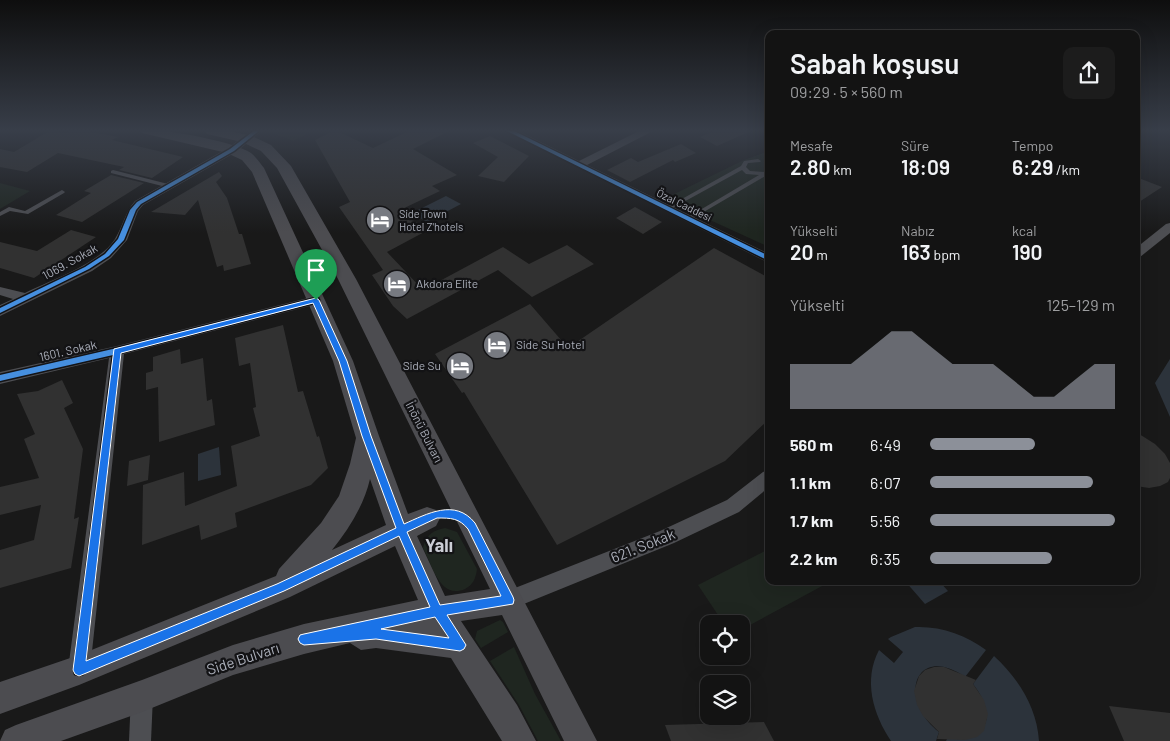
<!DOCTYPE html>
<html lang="tr">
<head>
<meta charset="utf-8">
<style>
  :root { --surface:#131313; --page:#1c1c1c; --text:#f1f3f6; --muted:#9d9ea0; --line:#323233; --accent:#8c9099 }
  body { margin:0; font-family:Barlow,sans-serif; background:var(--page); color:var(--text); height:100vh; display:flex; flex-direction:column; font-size:19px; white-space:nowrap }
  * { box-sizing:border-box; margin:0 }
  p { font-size:16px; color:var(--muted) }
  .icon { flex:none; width:28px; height:28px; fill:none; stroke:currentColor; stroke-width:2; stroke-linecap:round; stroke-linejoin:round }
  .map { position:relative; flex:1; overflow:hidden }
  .panel { position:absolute; left:765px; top:30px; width:375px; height:555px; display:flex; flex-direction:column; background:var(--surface); border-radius:10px; box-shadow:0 5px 20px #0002,0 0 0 1px var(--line) }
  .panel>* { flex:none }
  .buttons { position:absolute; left:700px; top:615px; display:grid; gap:10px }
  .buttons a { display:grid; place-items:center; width:50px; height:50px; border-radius:10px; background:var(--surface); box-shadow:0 5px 20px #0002,0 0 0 1px var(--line); font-size:25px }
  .pin { position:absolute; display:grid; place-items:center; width:42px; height:42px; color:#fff; margin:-51px -21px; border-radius:50% 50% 50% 0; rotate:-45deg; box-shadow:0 0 5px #0007 }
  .pin .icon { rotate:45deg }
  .round { display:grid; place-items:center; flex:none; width:52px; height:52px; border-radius:10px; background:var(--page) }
  .summary { display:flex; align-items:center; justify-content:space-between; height:85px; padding:0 25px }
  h1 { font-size:28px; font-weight:600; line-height:38px }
  .metrics { display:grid; grid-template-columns:repeat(3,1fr); gap:8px; height:85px; padding:5px 25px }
  .metrics div { display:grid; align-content:center }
  .metrics b { font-size:21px; font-weight:600 }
  .metrics small { font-size:14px; font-weight:400 }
  .metrics p { font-size:14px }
  .chart { height:140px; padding:10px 25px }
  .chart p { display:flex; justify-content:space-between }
  .chart svg { width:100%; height:90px; margin-top:5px; fill:var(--accent); opacity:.7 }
  ul { padding:0 25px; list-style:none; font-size:16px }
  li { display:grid; grid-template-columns:80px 60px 1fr; align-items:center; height:38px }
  li i { height:12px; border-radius:6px; background:var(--accent) }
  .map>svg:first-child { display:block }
  .green { fill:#1f2620 }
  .water { fill:#2c333b }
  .building { fill:#313131 }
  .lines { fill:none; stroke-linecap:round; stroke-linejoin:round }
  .lane { fill:#4d4e52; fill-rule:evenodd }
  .street { fill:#4d4e52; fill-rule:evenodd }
  .secondary { fill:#4c4c50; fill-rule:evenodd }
  .cycleway-casing { stroke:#131315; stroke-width:3 }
  .cycleway { fill:#468fdf; fill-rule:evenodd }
  .route { fill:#1a73e8; stroke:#fff; fill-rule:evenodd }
  .labels { text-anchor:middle; stroke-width:4.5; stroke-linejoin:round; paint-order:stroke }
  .far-street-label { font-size:11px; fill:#aaaeb9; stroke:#131315 }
  .far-poi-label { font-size:11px; fill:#aaaeb9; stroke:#131315; text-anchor:start }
  .street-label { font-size:12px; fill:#aaaeb9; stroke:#131315 }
  .poi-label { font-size:12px; fill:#aaaeb9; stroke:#131315; text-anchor:start }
  .near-street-label { font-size:15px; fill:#aaaeb9; stroke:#131315 }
  .near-quarter-label { font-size:18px; font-weight:bold; fill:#cbcdd5; stroke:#131315 }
</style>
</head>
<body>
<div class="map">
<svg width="1170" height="741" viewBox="0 0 1170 741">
  <rect width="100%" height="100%" fill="#191919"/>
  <!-- green -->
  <g class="green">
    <polygon points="265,130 315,130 293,141"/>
    <polygon points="769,151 769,247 664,199 744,160"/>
    <polygon points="0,183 30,191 0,209"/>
    <path d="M445,528l12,4 20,37c-1,9 -4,16 -12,20 -25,11 -33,-24 -42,-41 3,-13 10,-18 22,-20z"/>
    <polygon points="769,549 769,581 821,581 824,585 741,630 741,624 724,624 698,585"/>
    <polygon points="500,620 503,622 508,632 481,648 475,639 477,631"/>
    <polygon points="514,647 535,694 561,741 538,741 519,705 490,661"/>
  </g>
  <!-- water -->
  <g class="water">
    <polygon points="446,196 461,204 427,222 412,213"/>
    <polygon points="1170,359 1170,417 1155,383"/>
    <polygon points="219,447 221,475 198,481 198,454"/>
    <polygon points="905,581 939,581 948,591 925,604"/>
    <path d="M915,627c26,-1 51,8 71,23l-21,27c-49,-34 -69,21 -26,55l-3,9h-45c-18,-27 -28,-61 -12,-91l15,13 9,-11 -15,-13 3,-2z"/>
    <path d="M994,656c24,22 43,51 45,85h-93l2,-4c45,4 47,-25 25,-53z"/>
  </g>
  <!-- building -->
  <g class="building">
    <polygon points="71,130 82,130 118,137 112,140 183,157 152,178 119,170 124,167 58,153 27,172 0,167 0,149 14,152 49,131 66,133"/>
    <polygon points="335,130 373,148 411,130 451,130 413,149 457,175 432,186 440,191 398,211 428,230 387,252 423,290 503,247 529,264 567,245 594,264 532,297 498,270 407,319 393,306 372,275 383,270 339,207 350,202 315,140"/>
    <polygon points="716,130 753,130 717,146 700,137"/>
    <polygon points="490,136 529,156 504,182 478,176 498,157 473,143"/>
    <polygon points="681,144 696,153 675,162 673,160 630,182 607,170 631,158 638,162"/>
    <polygon points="219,172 222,176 216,182 227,198 239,234 242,234 251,264 224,271 223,265 217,267 198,200 185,215 151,212"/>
    <polygon points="111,175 144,183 82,222 56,215 91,193 84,191"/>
    <polygon points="1136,177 1162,187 1136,204"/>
    <polygon points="635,207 662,222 643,234 616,218"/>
    <polygon points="71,230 96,237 34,278 0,268 0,242 37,251"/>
    <polygon points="714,248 769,278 769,419 725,461 557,545 464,392 462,393 435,354 530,304 568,348"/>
    <polygon points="283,325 298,392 303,391 317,437 319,436 328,468 311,485 235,513 237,527 201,540 199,525 142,545 143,485 184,472 185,506 237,486 231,446 260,436 253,408 256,407 250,363 239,366 235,338"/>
    <polygon points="180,349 181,364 203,358 207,401 212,399 215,425 159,442 158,387 146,390 146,373 153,371 153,357"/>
    <polygon points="62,380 73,403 64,408 83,449 74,519 79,517 71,568 0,588 0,550 34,540 41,505 0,515 0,487 39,478 24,439 35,434 17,394 38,391"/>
    <polygon points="1136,432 1155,444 1165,454 1170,463 1170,478 1168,482 1160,486 1149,488 1136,486"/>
    <polygon points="150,455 148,480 127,486 129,461"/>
    <polygon points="934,667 944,667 976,680 973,684 984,700 988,714 984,731 977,737 965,740 937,739 939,732 923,716 917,705 914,691 919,676 925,670"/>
    <polygon points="1109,706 1170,713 1170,741 1124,741"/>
    <polygon points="764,722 774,741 671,741 665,725"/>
  </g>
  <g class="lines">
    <!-- lane -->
    <g class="lane">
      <polygon points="758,159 761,161 760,162 748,163 746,167 750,171 765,172 768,174 767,175 690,220 688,221 685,219 759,175 746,174 742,170 669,210 665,210 664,209 741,166 744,161"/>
      <polygon points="113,170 172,185 173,186 170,188 111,173 111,171"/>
      <polygon points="62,190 65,192 64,193 28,214 10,211 0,216 0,212 9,207 25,211"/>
    </g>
    <!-- street -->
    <g class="street">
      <path d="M252,130h11l-27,22 -93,53 -5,6 -11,29 -16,18 -19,13 -92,45v-11l13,-6 -13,-4v-8l25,6c26,-13 74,-29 90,-54 8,-13 10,-27 20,-38l93,-53z"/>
      <polygon points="504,130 516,130 579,161 641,130 653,130 651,132 587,165 769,254 769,263"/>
      <polygon points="1170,223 1170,233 1140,257 1136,258 1136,248 1166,224"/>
      <polygon points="316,296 321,297 323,300 321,303 124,354 90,670 87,678 79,681 71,678 68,670 109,358 0,384 0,372 117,346"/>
      <polygon points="769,470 769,487 739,512 674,543 509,610 502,607 499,600 502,593 660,531 727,500 763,472"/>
      <polygon points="142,685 150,688 153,696 151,741 129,741 131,696 134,688"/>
    </g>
    <!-- secondary -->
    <path class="secondary" d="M140,130c22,-2 92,11 111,23 5,4 9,10 13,15l89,193 26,75 29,78 19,-7 9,3 4,8 -4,8 -19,10 28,60 45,-7 -152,-310 -61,-111 -16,-17 -19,-9 -35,-8 -2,-3 20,-1 27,6 19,9 20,21 65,113 241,462h-33l-62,-126 -41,6 56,84 19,36h-34l-51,-83 -75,-10 -15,2 -11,-7 -46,11 -71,21 -91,37 -81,29h-61l5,-11 11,-5 126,-45 91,-35 71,-21 114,-24 -23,-54 -105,51 -211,88 -79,29v-32l79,-27 197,-79 3,-7 42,-46 18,-27 11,-32 6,-26 -23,-77 -81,-189 -10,-12 -15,-7 -85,-20zM370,479l16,46 -54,25c17,-21 32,-45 38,-71z"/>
    <defs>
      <g id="cycleway">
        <polygon points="255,130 260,130 234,151 141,204 136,210 124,240 109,256 89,269 0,313 0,308 85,267 105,254 118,239 130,210 137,202 230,149"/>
        <polygon points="507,130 512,130 769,256 769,261 507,131"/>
        <polygon points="316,298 318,298 319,300 318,302 120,353 84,670 83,674 79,675 75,674 74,670 113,355 0,381 0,375 117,348"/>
      </g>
    </defs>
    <!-- cycleway casing -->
    <use href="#cycleway" class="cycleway-casing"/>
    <!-- cycleway -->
    <use href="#cycleway" class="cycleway"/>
  </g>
  <!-- sky -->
  <linearGradient id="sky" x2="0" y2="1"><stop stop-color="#0e0e0e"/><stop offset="0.56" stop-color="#383e49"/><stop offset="1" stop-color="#383e49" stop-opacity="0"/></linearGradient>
  <rect width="1170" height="233" fill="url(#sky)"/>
  <!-- route -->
  <path class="route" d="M316,298l3,2 28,61 24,75 33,88c23,-10 51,-26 71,-1l38,74 1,3 -1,4 -66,11 19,30 -2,4 -4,2 -84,-12 -72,6 -4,-2 -2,-4 2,-4 4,-1 126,-27 -31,-71 -115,55 -205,85 -4,-2 -2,-4 41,-321zM313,303l26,58 23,75 34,92 -119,56 -191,77 35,-308zM437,518c14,0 22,0 31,11l33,67 -61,9 -33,-73zM435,617l14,21 -68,-9z"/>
  <!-- icons -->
  <defs>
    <symbol id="hotel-disc" viewBox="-11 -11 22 22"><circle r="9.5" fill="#777a81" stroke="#131315"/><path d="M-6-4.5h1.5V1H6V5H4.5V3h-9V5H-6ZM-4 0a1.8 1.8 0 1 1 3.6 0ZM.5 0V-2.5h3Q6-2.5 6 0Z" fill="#fff"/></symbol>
  </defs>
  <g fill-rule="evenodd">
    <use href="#hotel-disc" x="364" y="204" width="32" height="32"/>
    <use href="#hotel-disc" x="381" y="268" width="32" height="32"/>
    <use href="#hotel-disc" x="481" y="329" width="32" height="32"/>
    <use href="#hotel-disc" x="444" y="350" width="32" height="32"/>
  </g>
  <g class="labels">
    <!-- far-street labels -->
    <g class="far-street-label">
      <text transform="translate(684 205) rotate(26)" y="4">Özal Caddesi</text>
    </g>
    <!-- far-poi labels -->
    <g class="far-poi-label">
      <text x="399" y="218">Side Town<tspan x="399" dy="13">Hotel Z'hotels</tspan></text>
    </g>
    <!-- street labels -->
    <g class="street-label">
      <text transform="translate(70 262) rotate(-29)" y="4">1069. Sokak</text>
      <text transform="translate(68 351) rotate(-13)" y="4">1601. Sokak</text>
      <text transform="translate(424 432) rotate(63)" y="4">İnönü Bulvarı</text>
    </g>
    <!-- poi labels -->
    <g class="poi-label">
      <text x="416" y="288">Akdora Elite</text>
      <text x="516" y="349">Side Su Hotel</text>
      <text x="441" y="370" text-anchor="end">Side Su</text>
    </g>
    <!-- near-street labels -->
    <g class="near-street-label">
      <text transform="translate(643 546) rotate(-22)" y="5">621. Sokak</text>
      <text transform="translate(243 659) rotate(-18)" y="5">Side Bulvarı</text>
    </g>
    <!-- near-quarter labels -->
    <g class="near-quarter-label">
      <text x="439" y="552">Yalı</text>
    </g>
  </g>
</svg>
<div class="buttons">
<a><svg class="icon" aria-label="locate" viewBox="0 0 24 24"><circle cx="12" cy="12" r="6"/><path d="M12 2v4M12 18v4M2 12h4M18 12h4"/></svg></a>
<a><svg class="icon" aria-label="layers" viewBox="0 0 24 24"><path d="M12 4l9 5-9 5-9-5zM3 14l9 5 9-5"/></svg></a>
</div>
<div class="pin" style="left:316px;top:300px;background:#1e9e55"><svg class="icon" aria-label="arrive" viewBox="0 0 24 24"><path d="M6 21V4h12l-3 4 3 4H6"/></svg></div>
<section class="panel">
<div class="summary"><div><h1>Sabah koşusu</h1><p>09:29 · 5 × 560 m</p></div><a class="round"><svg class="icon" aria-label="share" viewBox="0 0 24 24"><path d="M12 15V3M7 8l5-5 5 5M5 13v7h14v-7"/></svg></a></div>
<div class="metrics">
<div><p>Mesafe</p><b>2.80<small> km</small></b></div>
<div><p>Süre</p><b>18:09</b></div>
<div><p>Tempo</p><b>6:29<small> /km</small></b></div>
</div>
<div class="metrics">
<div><p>Yükselti</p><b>20<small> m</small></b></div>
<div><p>Nabız</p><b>163<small> bpm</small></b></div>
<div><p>kcal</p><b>190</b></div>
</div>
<div class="chart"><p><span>Yükselti</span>125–129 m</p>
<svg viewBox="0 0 160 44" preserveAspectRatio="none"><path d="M0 44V22L10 22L20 22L30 22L40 14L50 6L60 6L70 14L80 22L90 22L100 22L110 30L120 38L130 38L140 30L150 22L160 22V44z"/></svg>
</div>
<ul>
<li><b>560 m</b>6:49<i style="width:57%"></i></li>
<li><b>1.1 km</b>6:07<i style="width:88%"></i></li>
<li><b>1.7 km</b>5:56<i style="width:100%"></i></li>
<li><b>2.2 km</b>6:35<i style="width:66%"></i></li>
</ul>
</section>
</div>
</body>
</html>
